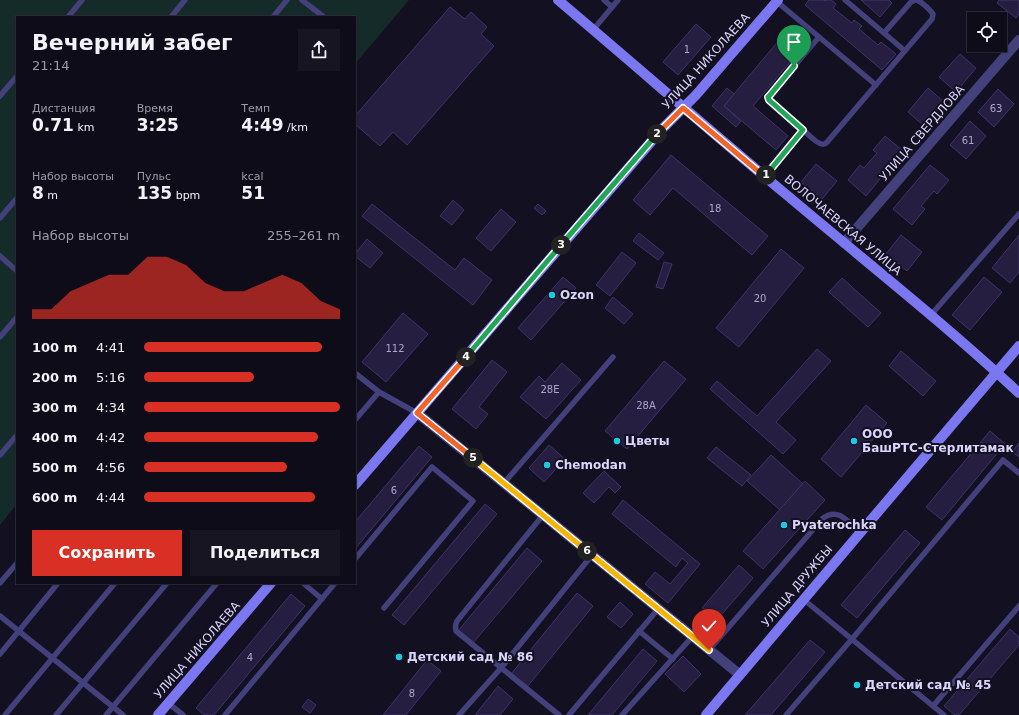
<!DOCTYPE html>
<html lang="ru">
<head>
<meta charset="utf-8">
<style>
  :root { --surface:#0e0c19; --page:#171522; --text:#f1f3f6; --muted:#9b9ba2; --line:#2e2c38; --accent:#d93025 }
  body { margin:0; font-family:"DejaVu Sans",sans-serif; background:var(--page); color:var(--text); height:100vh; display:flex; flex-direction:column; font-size:15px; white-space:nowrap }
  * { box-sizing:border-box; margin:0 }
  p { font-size:13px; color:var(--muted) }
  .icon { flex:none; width:22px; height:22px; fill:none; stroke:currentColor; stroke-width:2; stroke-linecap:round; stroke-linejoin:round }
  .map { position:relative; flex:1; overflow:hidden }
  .drawer { position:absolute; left:16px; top:16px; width:340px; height:568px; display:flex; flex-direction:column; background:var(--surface); border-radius:0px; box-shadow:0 1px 3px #0004,0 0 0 1px var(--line) }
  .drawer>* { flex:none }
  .fabs { position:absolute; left:967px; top:12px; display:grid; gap:8px }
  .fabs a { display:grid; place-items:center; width:40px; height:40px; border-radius:0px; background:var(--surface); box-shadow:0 1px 3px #0004,0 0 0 1px var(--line); font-size:20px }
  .pin { position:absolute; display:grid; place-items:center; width:34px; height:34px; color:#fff; margin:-41px -17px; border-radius:50% 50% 50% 0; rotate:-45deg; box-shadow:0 0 4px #0007 }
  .pin .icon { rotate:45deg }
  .km { position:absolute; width:20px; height:20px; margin:-10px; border-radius:50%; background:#222; color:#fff; font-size:11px; line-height:20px; text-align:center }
  .round { display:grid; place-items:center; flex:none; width:42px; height:42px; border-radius:0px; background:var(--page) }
  .overview { display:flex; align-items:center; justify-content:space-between; height:68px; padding:0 16px }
  h1 { font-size:22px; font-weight:700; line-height:30px }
  .stats { display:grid; grid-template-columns:repeat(3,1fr); gap:6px; height:68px; padding:4px 16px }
  .stats div { display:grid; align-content:center }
  .stats b { font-size:17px; font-weight:700 }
  .stats small { font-size:11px; font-weight:400 }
  .stats p { font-size:11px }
  .chart { height:112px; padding:8px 16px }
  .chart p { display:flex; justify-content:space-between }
  .chart svg { width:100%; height:72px; margin-top:4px; fill:var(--accent); opacity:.7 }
  .cta { display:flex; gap:8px; margin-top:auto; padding:8px 16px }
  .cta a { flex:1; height:46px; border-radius:0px; background:var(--accent); color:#fff; font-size:16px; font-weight:700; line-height:46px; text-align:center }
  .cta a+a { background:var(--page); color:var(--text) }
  ul { padding:0 16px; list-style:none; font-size:13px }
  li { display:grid; grid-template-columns:64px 48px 1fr; align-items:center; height:30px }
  li i { height:10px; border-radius:5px; background:var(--accent) }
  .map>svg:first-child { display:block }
  .green { fill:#142b2a }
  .building { fill:#261e40; stroke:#3e336a }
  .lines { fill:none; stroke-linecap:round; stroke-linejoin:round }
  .lane { stroke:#43407b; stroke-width:5.5 }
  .street { stroke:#43407b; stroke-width:10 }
  .secondary { stroke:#7b77f0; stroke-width:10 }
  .split-1-casing { stroke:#fff; stroke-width:8 }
  .split-2-casing { stroke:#fff; stroke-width:8 }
  .split-3-casing { stroke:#fff; stroke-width:8 }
  .split-4-casing { stroke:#fff; stroke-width:8 }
  .split-5-casing { stroke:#fff; stroke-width:8 }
  .split-6-casing { stroke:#fff; stroke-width:8 }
  .split-7-casing { stroke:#fff; stroke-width:8 }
  .split-1 { stroke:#22a559; stroke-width:5 }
  .split-2 { stroke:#f0652b; stroke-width:5 }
  .split-3 { stroke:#22a559; stroke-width:5 }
  .split-4 { stroke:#22a559; stroke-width:5 }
  .split-5 { stroke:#f0652b; stroke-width:5 }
  .split-6 { stroke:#f5b400; stroke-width:5 }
  .split-7 { stroke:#f5b400; stroke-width:5 }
  .poi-dot { fill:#19cce2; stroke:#131021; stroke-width:1.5 }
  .labels { text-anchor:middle; stroke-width:4; stroke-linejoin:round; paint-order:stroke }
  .number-label { font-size:10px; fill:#ada7cc }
  .street-label { font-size:12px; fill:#dad5fa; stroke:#131021 }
  .poi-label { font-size:12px; font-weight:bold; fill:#dad5fa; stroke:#131021; text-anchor:start }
</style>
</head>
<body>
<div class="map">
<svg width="1019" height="715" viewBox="0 0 1019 715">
  <rect width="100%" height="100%" fill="#131021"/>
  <!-- green -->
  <polygon class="green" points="0,0 409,0 355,64 355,17 17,17 17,504 0,525"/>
  <!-- building -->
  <g class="building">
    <polygon points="809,0 824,0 825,1 826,0 831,0 836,4 833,8 852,23 854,20 862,26 859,29 878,45 881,42 896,54 882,70 805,5"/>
    <polygon points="861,0 889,0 892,3 880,17"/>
    <polygon points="999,0 1019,0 1019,14 1016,18 997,3"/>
    <polygon points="450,7 465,19 471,12 487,27 481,34 494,46 407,145 393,132 380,146 355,124 355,116"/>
    <polygon points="696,24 711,37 678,75 663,62"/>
    <polygon points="785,33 802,48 753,106 788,136 776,150 724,106"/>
    <polygon points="975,45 992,45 985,53"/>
    <polygon points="960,54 976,68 956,92 939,77"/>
    <polygon points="727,88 734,94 724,106 741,121 736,127 712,106"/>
    <polygon points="928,88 944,102 924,126 908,112"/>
    <polygon points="998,89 1014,104 994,127 978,112"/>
    <polygon points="970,121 986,136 966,159 950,145"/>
    <polygon points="885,136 903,151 866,196 848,180 860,165 864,168 877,153 873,150"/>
    <polygon points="671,155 768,236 752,255 673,188 650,215 633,200"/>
    <polygon points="816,164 837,181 822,199 801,182"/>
    <polygon points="930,165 949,180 937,194 934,191 921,206 925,209 912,225 893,209"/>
    <polygon points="453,200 464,210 452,225 440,216"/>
    <polygon points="372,204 455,270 464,258 492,280 473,305 362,216"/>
    <polygon points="538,204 546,211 542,215 534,208"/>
    <polygon points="501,209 516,222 491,251 476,238"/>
    <polygon points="639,233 664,253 658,260 633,241"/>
    <polygon points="901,235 922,252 907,271 886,254"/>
    <polygon points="1019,235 1019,272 1010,283 992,268"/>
    <polygon points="367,239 383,253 370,268 355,256 355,254"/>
    <polygon points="781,249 804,268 739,347 716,328"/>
    <polygon points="622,252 636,263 610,296 596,285"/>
    <polygon points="664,262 672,264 663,289 656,287"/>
    <polygon points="563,277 576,288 531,340 518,328"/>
    <polygon points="984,277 1002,292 970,330 952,315"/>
    <polygon points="842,278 881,313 868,327 829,292"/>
    <polygon points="613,297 633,314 624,324 605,308"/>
    <polygon points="403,313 428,334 386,382 362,362"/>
    <polygon points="817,349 831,361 776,422 796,440 783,454 710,389 717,381 757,416"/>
    <polygon points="901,351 936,381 923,396 889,366"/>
    <polygon points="492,360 507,372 479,407 488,414 476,429 452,409"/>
    <polygon points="664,361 686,379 627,449 605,431"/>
    <polygon points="562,363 581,380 546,419 520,397 539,376 545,382"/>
    <polygon points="866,405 887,423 841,477 821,459"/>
    <polygon points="990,431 1005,444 942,520 926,507"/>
    <polygon points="1019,443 1019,457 1012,452"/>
    <polygon points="549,445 565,459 544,482 529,468"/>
    <polygon points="419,446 432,457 355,549 355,522"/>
    <polygon points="716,447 751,475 742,486 707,458"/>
    <polygon points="771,455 803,484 780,510 747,481"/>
    <polygon points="604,471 621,487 615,493 609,487 594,503 583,493"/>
    <polygon points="805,481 825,500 763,569 743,551"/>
    <polygon points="623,500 700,564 668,603 645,584 655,572 670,584 688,563 682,558 676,567 612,514"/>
    <polygon points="485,504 497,514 404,625 392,615"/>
    <polygon points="905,530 920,543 857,618 841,605"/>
    <polygon points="527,548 542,561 473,643 458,631"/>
    <polygon points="739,565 753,578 717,620 702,608"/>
    <polygon points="577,593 593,606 527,687 511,674"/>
    <polygon points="291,594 305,606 214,715 204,715 196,708"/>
    <polygon points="620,602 633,614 621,628 607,617"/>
    <polygon points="1010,629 1019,637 1019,645 959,715 955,715 944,706"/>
    <polygon points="810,640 825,652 771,715 745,715"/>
    <polygon points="643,649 657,661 612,715 588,715"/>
    <polygon points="683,656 701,674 684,692 665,674"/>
    <polygon points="427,660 441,671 406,715 383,715"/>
    <polygon points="498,686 513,699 500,715 475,715"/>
    <polygon points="308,699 316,705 310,713 302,707"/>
  </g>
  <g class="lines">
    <!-- lane -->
    <g class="lane">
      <polyline points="302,0 324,17"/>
      <polyline points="604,0 612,7"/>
      <polyline points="845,0 884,33 911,2 915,0"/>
      <polyline points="68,17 82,0"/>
      <polyline points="171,17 185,0"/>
      <polyline points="273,17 287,0"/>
      <polyline points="593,30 618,0"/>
      <polyline points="884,33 905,51"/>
      <polyline points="819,37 876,85"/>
      <polyline points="0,96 17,76"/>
      <path d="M803,130c4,3 14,14 19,14 3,1 4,-1 6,-3l104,-122 1,-5c-4,-5 -11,-12 -17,-14"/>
      <polyline points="765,177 803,130 769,100 768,97 819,37 776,1"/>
      <polyline points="0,218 17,198"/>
      <polyline points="0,256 17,271"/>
      <polyline points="930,316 1019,214"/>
      <polyline points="0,337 17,317"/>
      <polyline points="355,373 379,392 417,413"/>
      <polyline points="355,420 379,392"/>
      <polyline points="0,455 17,435"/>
      <polyline points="504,483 613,357"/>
      <path d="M543,515l-86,106c-2,4 -2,6 -1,10l103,84"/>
      <polyline points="355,559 432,467 473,501 384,608"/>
      <polyline points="0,583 17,563"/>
      <polyline points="303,583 322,599"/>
      <polyline points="803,599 944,715"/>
      <polyline points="0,616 123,715"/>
      <polyline points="639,631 673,659"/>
      <path d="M709,650l114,-132c16,-11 25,4 37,15"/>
      <polyline points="0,654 58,583"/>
      <polyline points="168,703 183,715"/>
      <polyline points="933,706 1019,606"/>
      <polyline points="5,715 115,583"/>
      <polyline points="56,715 167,583"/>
      <polyline points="106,715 217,583"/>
      <polyline points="225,715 335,583"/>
      <polyline points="459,715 501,668 592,555"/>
      <polyline points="569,715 658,609"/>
      <polyline points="622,715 692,637"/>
      <polyline points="786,715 852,639 1003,460 1019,473"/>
    </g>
    <!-- street -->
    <g class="street">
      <polyline points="844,243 1019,40"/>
      <polyline points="417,413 739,674"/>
    </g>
    <!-- secondary -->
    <g class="secondary">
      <path d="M558,0c77,65 152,131 230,196 77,65 157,128 231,197"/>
      <polyline points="355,485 663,128 696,95 778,0"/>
      <polyline points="158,715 271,583"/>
      <polyline points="706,715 860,533 1019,346"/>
    </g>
  </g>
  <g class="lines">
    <defs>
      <polyline id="split-1" points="766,175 803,130 769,100 768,97 770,95 794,66"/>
      <polyline id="split-2" points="657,134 683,108 765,177 766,175"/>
      <polyline id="split-3" points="561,245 657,134"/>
      <polyline id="split-4" points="466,357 561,245"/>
      <polyline id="split-5" points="466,357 417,413 473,458"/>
      <polyline id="split-6" points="473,458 587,551"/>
      <polyline id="split-7" points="587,551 709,650"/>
    </defs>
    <!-- split-1 casing -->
    <use href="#split-1" class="split-1-casing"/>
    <!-- split-2 casing -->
    <use href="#split-2" class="split-2-casing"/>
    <!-- split-3 casing -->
    <use href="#split-3" class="split-3-casing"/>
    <!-- split-4 casing -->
    <use href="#split-4" class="split-4-casing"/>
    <!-- split-5 casing -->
    <use href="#split-5" class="split-5-casing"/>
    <!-- split-6 casing -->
    <use href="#split-6" class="split-6-casing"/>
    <!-- split-7 casing -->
    <use href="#split-7" class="split-7-casing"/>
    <!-- split-1 -->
    <use href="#split-1" class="split-1"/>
    <!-- split-2 -->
    <use href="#split-2" class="split-2"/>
    <!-- split-3 -->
    <use href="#split-3" class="split-3"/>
    <!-- split-4 -->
    <use href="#split-4" class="split-4"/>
    <!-- split-5 -->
    <use href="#split-5" class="split-5"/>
    <!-- split-6 -->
    <use href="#split-6" class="split-6"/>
    <!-- split-7 -->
    <use href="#split-7" class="split-7"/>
  </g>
  <!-- markers -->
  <g class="poi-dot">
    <circle cx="552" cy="295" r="4"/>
    <circle cx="617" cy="441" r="4"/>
    <circle cx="854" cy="441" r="4"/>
    <circle cx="547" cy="465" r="4"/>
    <circle cx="784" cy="525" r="4"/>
    <circle cx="399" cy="657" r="4"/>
    <circle cx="857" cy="685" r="4"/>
  </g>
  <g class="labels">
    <!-- number labels -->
    <g class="number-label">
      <text x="687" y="53">1</text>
      <text x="996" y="112">63</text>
      <text x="968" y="144">61</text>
      <text x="715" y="212">18</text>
      <text x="760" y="302">20</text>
      <text x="395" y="352">112</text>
      <text x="550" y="393">28Е</text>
      <text x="646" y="409">28А</text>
      <text x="394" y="494">6</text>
      <text x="250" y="661">4</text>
      <text x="412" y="697">8</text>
    </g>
    <!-- street labels -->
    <g class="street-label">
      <text transform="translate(706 61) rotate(-48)" y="4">УЛИЦА НИКОЛАЕВА</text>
      <text transform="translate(922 133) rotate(-49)" y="4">УЛИЦА СВЕРДЛОВА</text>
      <text transform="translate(843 225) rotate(40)" y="4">ВОЛОЧАЕВСКАЯ УЛИЦА</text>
      <text transform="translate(797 586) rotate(-50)" y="4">УЛИЦА ДРУЖБЫ</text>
      <text transform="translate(197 650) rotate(-49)" y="4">УЛИЦА НИКОЛАЕВА</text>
    </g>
    <!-- poi labels -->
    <g class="poi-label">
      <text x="560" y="299">Ozon</text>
      <text x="862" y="438">ООО<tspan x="862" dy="14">БашРТС-Стерлитамак</tspan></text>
      <text x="625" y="445">Цветы</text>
      <text x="555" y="469">Chemodan</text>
      <text x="792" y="529">Pyaterochka</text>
      <text x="407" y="661">Детский сад № 86</text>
      <text x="865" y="689">Детский сад № 45</text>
    </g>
  </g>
</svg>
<div class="fabs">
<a><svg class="icon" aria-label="locate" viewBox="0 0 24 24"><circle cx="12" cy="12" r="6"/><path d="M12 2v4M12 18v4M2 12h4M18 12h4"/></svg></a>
</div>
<div class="pin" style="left:794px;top:66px;background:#1e9e55"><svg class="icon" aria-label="arrive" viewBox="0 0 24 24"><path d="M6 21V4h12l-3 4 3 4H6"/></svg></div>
<div class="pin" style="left:709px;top:650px;background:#d93025"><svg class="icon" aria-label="check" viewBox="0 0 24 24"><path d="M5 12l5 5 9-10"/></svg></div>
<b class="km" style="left:766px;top:175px">1</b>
<b class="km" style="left:657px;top:134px">2</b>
<b class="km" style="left:561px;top:245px">3</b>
<b class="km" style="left:466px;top:357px">4</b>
<b class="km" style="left:473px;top:458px">5</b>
<b class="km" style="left:587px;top:551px">6</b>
<section class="drawer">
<div class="overview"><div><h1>Вечерний забег</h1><p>21:14</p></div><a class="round"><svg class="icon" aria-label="share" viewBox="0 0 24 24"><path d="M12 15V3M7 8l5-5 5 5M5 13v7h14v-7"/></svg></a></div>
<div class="stats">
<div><p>Дистанция</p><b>0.71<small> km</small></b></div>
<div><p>Время</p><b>3:25</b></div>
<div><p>Темп</p><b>4:49<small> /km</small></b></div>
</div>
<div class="stats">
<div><p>Набор высоты</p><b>8<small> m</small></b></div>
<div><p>Пульс</p><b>135<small> bpm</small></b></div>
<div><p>kcal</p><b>51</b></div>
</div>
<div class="chart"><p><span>Набор высоты</span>255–261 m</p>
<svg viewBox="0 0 160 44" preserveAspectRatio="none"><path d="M0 44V38L10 38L20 27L30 22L40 17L50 17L60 6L70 6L80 11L90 22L100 27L110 27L120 22L130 17L140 22L150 33L160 38V44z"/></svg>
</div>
<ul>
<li><b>100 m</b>4:41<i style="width:91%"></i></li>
<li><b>200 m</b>5:16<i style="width:56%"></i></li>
<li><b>300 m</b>4:34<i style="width:100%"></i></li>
<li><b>400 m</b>4:42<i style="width:89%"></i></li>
<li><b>500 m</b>4:56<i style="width:73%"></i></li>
<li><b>600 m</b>4:44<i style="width:87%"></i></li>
</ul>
<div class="cta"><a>Сохранить</a><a>Поделиться</a></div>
</section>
</div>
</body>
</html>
